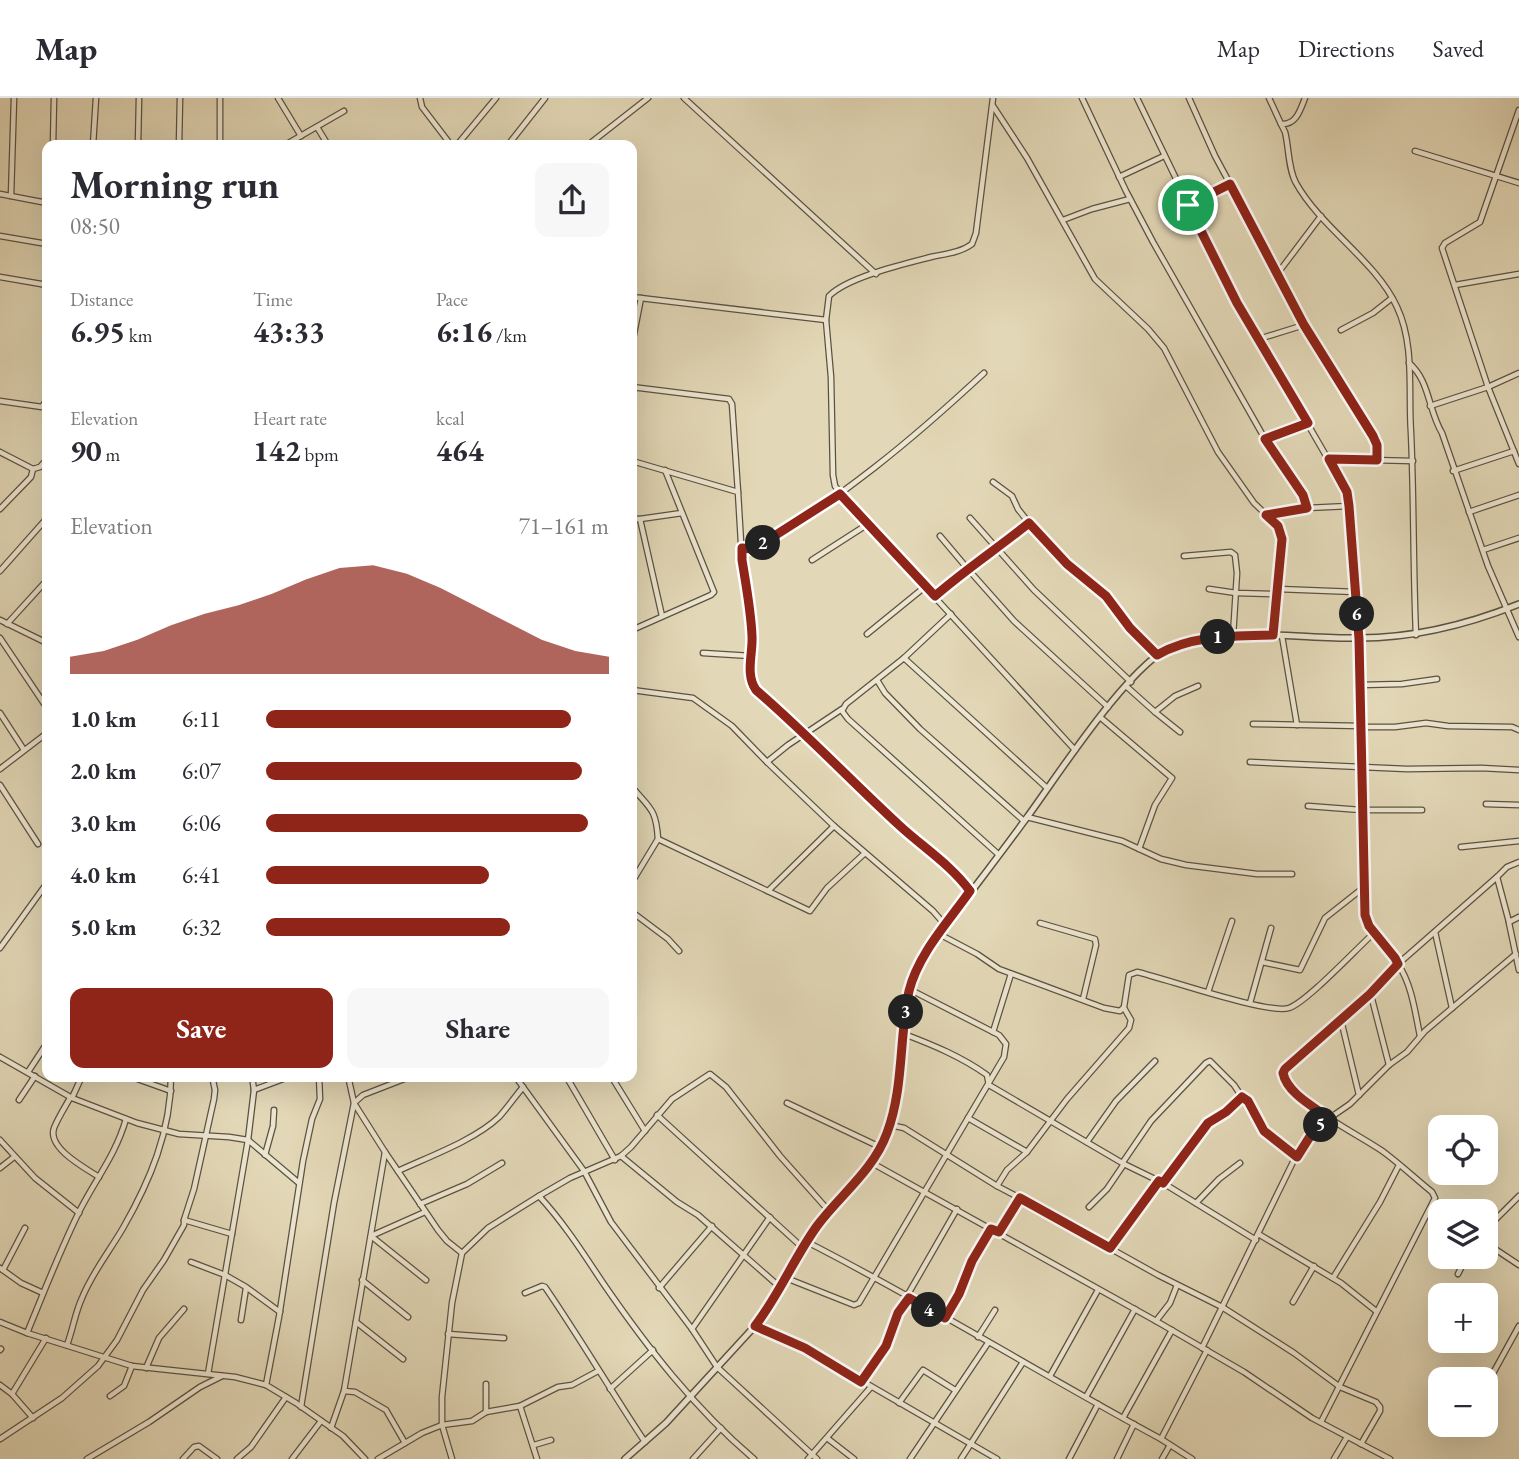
<!DOCTYPE html>
<html lang="en">
<head>
<meta charset="utf-8">
<style>
  :root { --surface:#fff; --page:#f7f7f7; --text:#2b2b33; --muted:#7c7c81; --line:#e1e1e2; --accent:#8f2418 }
  body { margin:0; font-family:"EB Garamond",serif; background:var(--page); color:var(--text); height:100vh; display:flex; flex-direction:column; font-size:26px; white-space:nowrap }
  * { box-sizing:border-box; margin:0 }
  p { font-size:23px; color:var(--muted) }
  .icon { flex:none; width:38px; height:38px; fill:none; stroke:currentColor; stroke-width:2; stroke-linecap:round; stroke-linejoin:round }
  .map { position:relative; flex:1; overflow:hidden }
  .details { position:absolute; left:42px; top:42px; width:595px; height:942px; display:flex; flex-direction:column; background:var(--surface); border-radius:14px; box-shadow:0 7px 28px #0002 }
  .details>* { flex:none }
  .controls { position:absolute; left:1428px; top:1017px; display:grid; gap:14px }
  .controls a { display:grid; place-items:center; width:70px; height:70px; border-radius:14px; background:var(--surface); box-shadow:0 7px 28px #0002; font-size:35px }
  .pin { position:absolute; display:grid; place-items:center; width:60px; height:60px; color:#fff; margin:-30px; border:4px solid #fff; border-radius:50%; box-shadow:0 2px 7px #0007 }
  .km { position:absolute; width:35px; height:35px; margin:-18px; border-radius:50%; background:#222; color:#fff; font-size:19px; line-height:35px; text-align:center }
  .round { display:grid; place-items:center; flex:none; width:74px; height:74px; border-radius:14px; background:var(--page) }
  .headline { display:flex; align-items:center; justify-content:space-between; height:119px; padding:0 28px }
  h1 { font-size:38px; font-weight:700; line-height:52px }
  .figures { display:grid; grid-template-columns:repeat(3,1fr); gap:10px; height:119px; padding:7px 28px }
  .figures div { display:grid; align-content:center }
  .figures b { font-size:30px; font-weight:700 }
  .figures small { font-size:19px; font-weight:400 }
  .figures p { font-size:19px }
  .chart { height:196px; padding:14px 28px }
  .chart p { display:flex; justify-content:space-between }
  .chart svg { width:100%; height:126px; margin-top:7px; fill:var(--accent); opacity:.7 }
  .button { display:flex; gap:14px; margin-top:auto; padding:14px 28px }
  .button a { flex:1; height:80px; border-radius:14px; background:var(--accent); color:#fff; font-size:28px; font-weight:700; line-height:80px; text-align:center }
  .button a+a { background:var(--page); color:var(--text) }
  ul { padding:0 28px; list-style:none; font-size:23px }
  li { display:grid; grid-template-columns:112px 84px 1fr; align-items:center; height:52px }
  li i { height:18px; border-radius:9px; background:var(--accent) }
  header { display:flex; align-items:center; gap:42px; box-sizing:border-box; height:98px; padding:0 35px; background:var(--surface); border-bottom:2px solid var(--line) }
  header strong { font-size:33px }
  nav { display:flex; gap:38px; margin-inline-start:auto; font-size:24px }
  .map>svg:first-child { display:block }
  .lines { fill:none; stroke-linecap:round; stroke-linejoin:round }
  .minor-casing { stroke:#5c5241; stroke-width:7 }
  .tertiary-casing { stroke:#5c5241; stroke-width:8 }
  .minor { stroke:#ece5d0; stroke-width:4.5 }
  .tertiary { stroke:#ece5d0; stroke-width:5 }
  .route-casing { stroke:#fff; stroke-width:14 }
  .route { stroke:#8f2418; stroke-width:9 }
</style>
</head>
<body>
<header>
<strong>Map</strong>
<nav><a>Map</a><a>Directions</a><a>Saved</a></nav>
</header>
<div class="map">
<svg width="1519" height="1361" viewBox="0 0 1519 1361">
  <rect width="100%" height="100%" fill="#e2d7b6"/>
  <filter id="stains"><feTurbulence type="fractalNoise" baseFrequency=".00286" numOctaves="4"/><feColorMatrix values="0 0 0 0 .2 0 0 0 0 .09 0 0 0 0 .02 0 0 0 .5 -.17"/></filter>
  <radialGradient id="worn" r=".72"><stop offset=".6" stop-color="#630" stop-opacity="0"/><stop offset="1" stop-color="#630" stop-opacity=".3"/></radialGradient>
  <g class="lines">
    <defs>
      <g id="minor">
        <polyline points="278,0 301,38"/>
        <polyline points="420,0 422,9 451,47"/>
        <polyline points="684,0 876,176"/>
        <path d="M993,0l-17,135 -4,11c-12,9 -28,10 -41,13 -27,7 -83,20 -102,39l-3,24 5,57 2,98 2,11 17,21 223,243"/>
        <polyline points="1082,0 1126,93 1153,144 1265,341 1303,397 1307,410 1349,408"/>
        <polyline points="1137,0 1228,188 1347,394 1359,540 1363,790 1367,824 1395,860 1398,866 1497,779 1509,824 1519,819"/>
        <polyline points="1189,0 1215,58 1278,175 1321,118"/>
        <polyline points="1269,0 1281,26"/>
        <path d="M1305,0c-5,13 -9,27 -24,26l4,8c4,15 3,37 11,51 25,45 80,78 101,124 18,38 11,84 14,126 3,67 2,134 5,202"/>
        <polyline points="993,8 1027,60 1095,181 1148,231 1164,250 1218,354 1254,405 1278,428 1282,441 1282,458 1273,537"/>
        <polyline points="1519,12 1480,124 1445,145 1442,150 1488,289 1519,366"/>
        <polyline points="317,29 328,47"/>
        <polyline points="53,47 54,0"/>
        <polyline points="93,47 96,0"/>
        <polyline points="138,47 139,0"/>
        <polyline points="179,47 180,0"/>
        <polyline points="220,47 220,0"/>
        <polyline points="285,47 344,13"/>
        <polyline points="457,47 496,0"/>
        <polyline points="508,47 545,0"/>
        <polyline points="588,47 648,0"/>
        <polyline points="1415,53 1519,85"/>
        <polyline points="1119,79 1164,58"/>
        <polyline points="0,96 47,105"/>
        <polyline points="11,98 14,0"/>
        <polyline points="1188,107 1230,86"/>
        <polyline points="1063,122 1092,111 1130,101"/>
        <polyline points="0,138 47,146"/>
        <polyline points="1278,175 1304,227 1373,338 1377,347 1377,362"/>
        <polyline points="0,179 47,187"/>
        <polyline points="1455,187 1519,176"/>
        <polyline points="632,199 826,222"/>
        <polyline points="1341,232 1373,215 1392,200"/>
        <polyline points="1259,241 1304,227"/>
        <polyline points="632,246 641,200"/>
        <path d="M1409,265c21,18 19,47 33,70l46,133 31,71"/>
        <polyline points="632,289 729,301 732,306 738,394"/>
        <polyline points="0,303 42,309 47,301"/>
        <polyline points="1430,308 1488,289 1519,275"/>
        <polyline points="1265,341 1308,325"/>
        <polyline points="0,354 33,371"/>
        <polyline points="1330,361 1413,363"/>
        <polyline points="632,363 738,394 742,462 752,540 751,585 777,612 806,637 902,730 958,777 970,793"/>
        <polyline points="1453,373 1514,353"/>
        <polyline points="993,384 1012,398 1018,411 1029,425 1067,466 1106,498 1130,530 1157,557"/>
        <polyline points="0,411 31,379 33,371 40,369 47,361"/>
        <polyline points="1469,414 1519,397"/>
        <polyline points="1267,417 1307,410"/>
        <polyline points="970,420 1034,492 1131,584"/>
        <polyline points="632,421 640,421 682,415"/>
        <polyline points="640,421 662,518"/>
        <polyline points="1029,425 997,451 967,470 1014,523 1108,609"/>
        <path d="M742,450h13c84,-47 158,-109 229,-175"/>
        <polyline points="1483,452 1519,440"/>
        <polyline points="1184,458 1231,454 1235,457 1237,475 1233,538"/>
        <polyline points="812,462 868,426"/>
        <polyline points="0,473 47,420"/>
        <polyline points="1209,491 1236,495 1277,496"/>
        <polyline points="1278,491 1356,494"/>
        <polyline points="935,498 967,470 940,438"/>
        <polyline points="951,516 904,560 846,606 842,613 848,621 998,756"/>
        <polyline points="0,522 47,545"/>
        <polyline points="7,526 47,482"/>
        <polyline points="632,532 711,497 714,494 665,372"/>
        <polyline points="867,536 926,488"/>
        <polyline points="1282,538 1297,627"/>
        <polyline points="0,540 47,610"/>
        <polyline points="703,555 751,558"/>
        <polyline points="904,560 1047,690"/>
        <polyline points="877,582 885,595 920,631 1024,723"/>
        <polyline points="1360,587 1402,586 1437,581"/>
        <polyline points="1126,588 1155,614 1175,598 1198,588"/>
        <polyline points="632,592 693,600 732,628 767,664 788,647 842,611"/>
        <polyline points="1155,614 1180,634"/>
        <polyline points="0,615 24,652"/>
        <polyline points="1100,619 1172,680 1155,707 1139,751"/>
        <polyline points="1253,626 1361,628"/>
        <polyline points="1362,629 1395,629 1426,625 1448,628 1512,629 1519,632"/>
        <polyline points="767,664 834,728 933,813 946,828"/>
        <polyline points="1250,664 1407,671 1481,670 1519,672"/>
        <polyline points="0,671 47,635"/>
        <polyline points="0,687 38,746"/>
        <path d="M632,689c18,22 24,21 26,52"/>
        <polyline points="1486,706 1519,707"/>
        <polyline points="1308,708 1361,712 1422,712"/>
        <polyline points="1027,719 1122,743 1161,761 1186,767 1257,776 1292,776"/>
        <polyline points="1461,749 1519,743"/>
        <polyline points="1497,779 1507,769 1519,764"/>
        <polyline points="632,784 658,741 810,813 827,790 865,755"/>
        <polyline points="768,793 834,728"/>
        <polyline points="632,814 668,841 679,853"/>
        <polyline points="1040,825 1095,841 1096,847 1083,901"/>
        <polyline points="1509,825 1519,872"/>
        <polyline points="1435,834 1452,910"/>
        <path d="M939,836l38,20 22,15 105,39 16,3 4,-4 5,-32 8,-3c27,6 132,43 152,36 18,-6 68,-60 85,-75"/>
        <polyline points="0,850 47,785"/>
        <polyline points="1262,864 1300,872 1325,820 1363,790"/>
        <polyline points="1208,894 1232,823"/>
        <polyline points="1371,897 1389,967"/>
        <polyline points="1250,905 1271,830"/>
        <polyline points="1341,922 1359,997"/>
        <polyline points="993,934 1011,876"/>
        <path d="M904,936c29,11 58,23 83,41l2,10 135,79 39,19 93,57"/>
        <polyline points="0,959 72,1000 137,1025 179,1036 229,1039 248,1042 299,1085"/>
        <polyline points="28,974 47,945"/>
        <polyline points="129,978 171,993"/>
        <polyline points="515,978 584,1073 611,1124 692,1231 717,1269 817,1361"/>
        <polyline points="566,978 615,1062"/>
        <polyline points="611,978 645,1033"/>
        <polyline points="254,992 291,978"/>
        <polyline points="1242,999 1250,1006 1264,1033 1297,1059"/>
        <path d="M70,1000c-5,9 -12,20 -16,30 -7,20 31,40 45,49"/>
        <polyline points="72,1000 82,978"/>
        <polyline points="19,1002 35,978"/>
        <polyline points="787,1005 880,1049"/>
        <polyline points="657,1017 803,1150"/>
        <polyline points="968,1020 1027,1054"/>
        <polyline points="890,1027 904,1030 997,1088 1007,1072 1027,1054 1067,1001 1129,930 1131,922 1124,910"/>
        <polyline points="0,1042 35,1080 79,1115"/>
        <polyline points="1087,1044 1116,1003 1155,963"/>
        <polyline points="385,1054 438,1132 447,1143 462,1155 452,1205 442,1299 442,1327 452,1361"/>
        <polyline points="265,1057 273,1028 274,1012"/>
        <polyline points="621,1058 677,1104 698,1117 781,1190"/>
        <polyline points="1123,1064 1151,1023 1206,965 1210,963 1234,987 1242,999 1232,1010 1205,1029 1163,1085"/>
        <polyline points="872,1065 1156,1223 1244,1274 1312,1320 1390,1361"/>
        <polyline points="0,1070 14,1059"/>
        <path d="M398,1073c30,-14 77,-31 101,-54 8,-9 16,-20 24,-30"/>
        <polyline points="997,1088 1020,1100 999,1134"/>
        <path d="M539,1098c25,27 44,57 64,87 44,64 92,126 151,176"/>
        <polyline points="1020,1100 1158,1177 1222,1209 1294,1255 1340,1289 1376,1304 1380,1309 1380,1313 1361,1346"/>
        <polyline points="1196,1105 1219,1081 1240,1065"/>
        <polyline points="420,1106 467,1086 502,1065"/>
        <polyline points="1089,1109 1107,1091 1124,1066"/>
        <polyline points="425,1114 371,1138 426,1182"/>
        <polyline points="184,1122 232,1136"/>
        <polyline points="1486,1131 1519,1098"/>
        <polyline points="1260,1137 1341,1185 1376,1213"/>
        <path d="M807,1144c120,61 235,133 354,197l31,20"/>
        <polyline points="1486,1145 1519,1167"/>
        <polyline points="1110,1150 1159,1083"/>
        <polyline points="462,1155 488,1130 539,1098 570,1080 621,1058 631,1049 672,1001 710,976 726,989 780,1058 829,1113"/>
        <polyline points="191,1164 225,1177 246,1189 280,1214"/>
        <polyline points="0,1170 21,1185 43,1195"/>
        <polyline points="3,1172 25,1130"/>
        <polyline points="1458,1176 1467,1158"/>
        <polyline points="786,1180 854,1207 859,1205 1004,959 1006,946 999,937 909,891"/>
        <polyline points="1333,1180 1380,1104 1399,1067"/>
        <polyline points="362,1182 408,1219"/>
        <polyline points="659,1190 712,1128"/>
        <path d="M525,1195l17,-7 3,1c35,51 66,104 100,155"/>
        <polyline points="907,1198 957,1111"/>
        <polyline points="1293,1204 1314,1168"/>
        <path d="M945,1220c17,-29 27,-61 46,-89"/>
        <polyline points="241,1222 246,1190"/>
        <polyline points="1156,1223 1170,1205 1177,1187"/>
        <polyline points="0,1224 27,1235 132,1268 235,1279 266,1287 296,1305 343,1338 365,1361"/>
        <polyline points="356,1224 403,1261"/>
        <polyline points="755,1228 805,1250 997,1361"/>
        <polyline points="692,1231 770,1119"/>
        <path d="M27,1235c17,-41 33,-83 53,-123 17,-33 36,-56 46,-91"/>
        <polyline points="448,1236 504,1240"/>
        <polyline points="978,1239 995,1212"/>
        <path d="M67,1247c6,-16 8,-32 15,-47 10,-25 27,-46 41,-70 27,-47 48,-97 48,-152"/>
        <polyline points="1202,1250 1293,1064 1309,1040 1324,1024 1350,1006 1389,967 1407,954 1425,933 1516,856"/>
        <polyline points="0,1252 1,1251"/>
        <polyline points="146,1270 159,1240 184,1211"/>
        <polyline points="208,1276 248,1042 254,992 252,978"/>
        <polyline points="1050,1278 1098,1192"/>
        <polyline points="861,1284 886,1248 898,1215 909,1200"/>
        <polyline points="486,1286 486,1314"/>
        <polyline points="0,1287 12,1296"/>
        <polyline points="266,1287 279,1219 303,1063 312,1021 320,1001 319,978"/>
        <polyline points="1486,1288 1519,1228"/>
        <polyline points="610,1291 653,1252"/>
        <polyline points="344,1293 355,1294 386,1312 405,1345"/>
        <polyline points="110,1298 124,1288 132,1268"/>
        <polyline points="1086,1299 1135,1211"/>
        <polyline points="899,1305 923,1272 955,1292"/>
        <polyline points="520,1308 558,1289 572,1287 598,1273"/>
        <polyline points="301,1309 334,1105 354,1005 363,997 412,978"/>
        <polyline points="33,1320 12,1296 46,1240"/>
        <polyline points="1123,1320 1172,1232"/>
        <path d="M1321,1324l114,-224 -3,-6c-16,-13 -31,-27 -47,-39 -23,-17 -97,-52 -102,-80l6,-8 81,-71 28,-30c14,21 17,48 22,72"/>
        <polyline points="331,1330 344,1293 385,1054 354,1005 348,978"/>
        <polyline points="827,1340 854,1361"/>
        <polyline points="0,1341 62,1300 98,1268 117,1242 143,1192 164,1162 184,1127 184,1122 194,1091 214,1001 215,992 212,978"/>
        <polyline points="1161,1341 1207,1252"/>
        <polyline points="534,1347 551,1342"/>
        <polyline points="87,1361 149,1324 200,1289 222,1278"/>
        <polyline points="183,1361 194,1349 199,1348 217,1361"/>
        <polyline points="237,1361 251,1349 286,1299"/>
        <polyline points="292,1361 321,1323"/>
        <polyline points="378,1361 422,1335 442,1327 472,1323 486,1314 520,1308 537,1361"/>
        <polyline points="693,1361 721,1330"/>
        <polyline points="808,1361 871,1289"/>
        <polyline points="910,1361 988,1245"/>
        <polyline points="961,1361 1023,1264"/>
        <polyline points="1069,1361 1098,1306"/>
        <polyline points="1117,1361 1134,1326"/>
        <polyline points="1162,1361 1170,1347"/>
        <polyline points="1334,1361 1347,1339"/>
      </g>
      <path id="tertiary" d="M625,1361l41,-36 89,-97 16,-21 46,-79 55,-63 18,-38 9,-53 10,-83 21,-42c32,-44 66,-87 98,-131 30,-41 103,-155 147,-171 52,-19 130,-6 184,-7 54,0 110,-14 160,-34"/>
    </defs>
    <!-- minor casing -->
    <use href="#minor" class="minor-casing"/>
    <!-- tertiary casing -->
    <use href="#tertiary" class="tertiary-casing"/>
    <!-- minor -->
    <use href="#minor" class="minor"/>
    <!-- tertiary -->
    <use href="#tertiary" class="tertiary"/>
  </g>
  <g class="lines">
    <defs>
      <path id="route" d="M1230,86l74,141 69,111 4,9v15l-48,-1 18,33 2,14 10,133 6,276 4,11 26,32 3,6 -28,30 -85,75 -2,4c4,20 31,34 46,45l-20,20 -12,19 -33,-26 -16,-30 -6,-4 -16,15 -18,11 -45,60 -4,-2 -49,67 -90,-50 -21,34 -8,-3 -19,32 -13,33 -14,24 -36,-20 -11,15 -12,33 -25,36 -56,-34 -50,-22c24,-31 39,-68 62,-100 23,-31 56,-55 70,-93 17,-45 12,-96 22,-142 9,-37 40,-70 61,-100 -19,-26 -46,-43 -70,-65 -49,-45 -94,-93 -144,-136 -11,-16 -3,-36 -4,-54 -1,-25 -6,-51 -10,-76v-12l10,1 16,-9 72,-46 95,102c30,-26 63,-48 94,-73l38,41 39,32 24,32 27,27c35,-20 76,-19 116,-20l9,-96 -4,-13 -12,-11 41,-7 -4,-13 -38,-56 43,-16 -71,-120 -49,-98z"/>
    </defs>
    <!-- route casing -->
    <use href="#route" class="route-casing"/>
    <!-- route -->
    <use href="#route" class="route"/>
  </g>
  <rect width="100%" height="100%" filter="url(#stains)"/>
  <rect width="100%" height="100%" fill="url(#worn)"/>
</svg>
<div class="controls">
<a><svg class="icon" aria-label="locate" viewBox="0 0 24 24"><circle cx="12" cy="12" r="6"/><path d="M12 2v4M12 18v4M2 12h4M18 12h4"/></svg></a>
<a><svg class="icon" aria-label="layers" viewBox="0 0 24 24"><path d="M12 4l9 5-9 5-9-5zM3 14l9 5 9-5"/></svg></a>
<a>+</a>
<a>−</a>
</div>
<div class="pin" style="left:1188px;top:107px;background:#1e9e55"><svg class="icon" aria-label="arrive" viewBox="0 0 24 24"><path d="M6 21V4h12l-3 4 3 4H6"/></svg></div>
<b class="km" style="left:1218px;top:539px">1</b>
<b class="km" style="left:763px;top:445px">2</b>
<b class="km" style="left:906px;top:914px">3</b>
<b class="km" style="left:929px;top:1212px">4</b>
<b class="km" style="left:1321px;top:1027px">5</b>
<b class="km" style="left:1357px;top:516px">6</b>
<section class="details">
<div class="headline"><div><h1>Morning run</h1><p>08:50</p></div><a class="round"><svg class="icon" aria-label="share" viewBox="0 0 24 24"><path d="M12 15V3M7 8l5-5 5 5M5 13v7h14v-7"/></svg></a></div>
<div class="figures">
<div><p>Distance</p><b>6.95<small> km</small></b></div>
<div><p>Time</p><b>43:33</b></div>
<div><p>Pace</p><b>6:16<small> /km</small></b></div>
</div>
<div class="figures">
<div><p>Elevation</p><b>90<small> m</small></b></div>
<div><p>Heart rate</p><b>142<small> bpm</small></b></div>
<div><p>kcal</p><b>464</b></div>
</div>
<div class="chart"><p><span>Elevation</span>71–161 m</p>
<svg viewBox="0 0 160 44" preserveAspectRatio="none"><path d="M0 44V38L10 36L20 32L30 27L40 23L50 20L60 16L70 11L80 7L90 6L100 9L110 14L120 20L130 26L140 32L150 36L160 38V44z"/></svg>
</div>
<ul>
<li><b>1.0 km</b>6:11<i style="width:89%"></i></li>
<li><b>2.0 km</b>6:07<i style="width:92%"></i></li>
<li><b>3.0 km</b>6:06<i style="width:94%"></i></li>
<li><b>4.0 km</b>6:41<i style="width:65%"></i></li>
<li><b>5.0 km</b>6:32<i style="width:71%"></i></li>
</ul>
<div class="button"><a>Save</a><a>Share</a></div>
</section>
</div>
</body>
</html>
